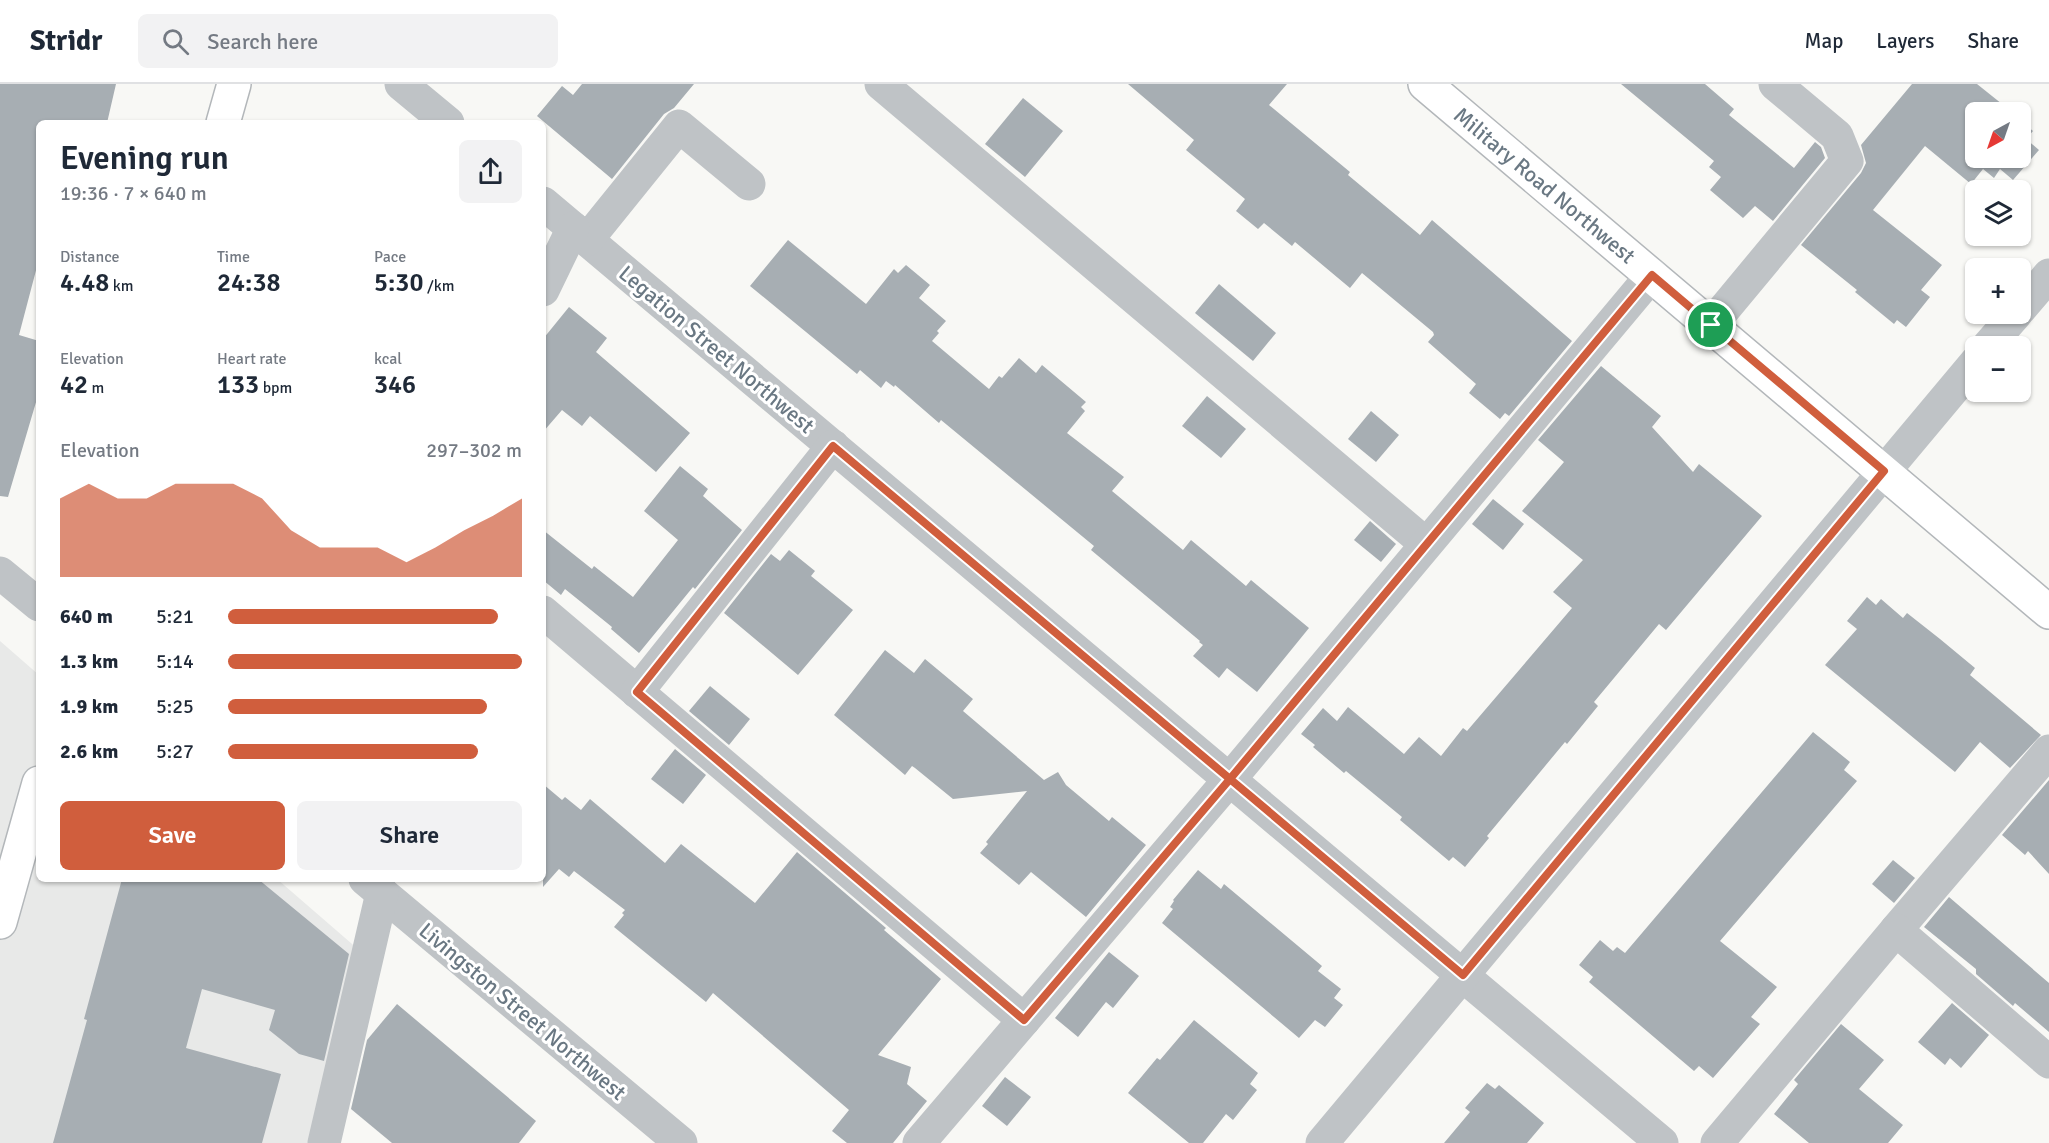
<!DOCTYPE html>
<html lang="en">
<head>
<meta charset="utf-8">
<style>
  :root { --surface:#fff; --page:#f2f2f3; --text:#1f2937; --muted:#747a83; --line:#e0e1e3; --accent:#d05e3d }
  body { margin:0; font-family:Signika,sans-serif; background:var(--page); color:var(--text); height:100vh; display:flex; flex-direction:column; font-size:22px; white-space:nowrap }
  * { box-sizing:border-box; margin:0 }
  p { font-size:20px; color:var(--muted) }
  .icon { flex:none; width:33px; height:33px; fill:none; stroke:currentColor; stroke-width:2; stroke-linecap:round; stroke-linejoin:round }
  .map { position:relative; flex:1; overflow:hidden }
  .sheet { position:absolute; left:36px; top:36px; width:510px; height:762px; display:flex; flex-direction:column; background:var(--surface); border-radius:9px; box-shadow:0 2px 4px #0004 }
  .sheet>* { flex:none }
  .needle { width:39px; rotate:220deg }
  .controls { position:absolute; left:1965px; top:18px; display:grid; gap:12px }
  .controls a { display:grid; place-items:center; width:66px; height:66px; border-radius:9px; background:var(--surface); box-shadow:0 2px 4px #0004; font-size:30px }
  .pin { position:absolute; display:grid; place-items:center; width:51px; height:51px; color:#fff; margin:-26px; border:3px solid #fff; border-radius:50%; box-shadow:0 2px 6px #0007 }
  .round { display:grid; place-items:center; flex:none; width:63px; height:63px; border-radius:9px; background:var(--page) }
  .summary { display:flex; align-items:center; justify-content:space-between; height:102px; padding:0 24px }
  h1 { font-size:33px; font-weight:600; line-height:45px }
  .metrics { display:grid; grid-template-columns:repeat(3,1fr); gap:9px; height:102px; padding:6px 24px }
  .metrics div { display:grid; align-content:center }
  .metrics b { font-size:26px; font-weight:600 }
  .metrics small { font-size:16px; font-weight:400 }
  .metrics p { font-size:16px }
  .chart { height:168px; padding:12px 24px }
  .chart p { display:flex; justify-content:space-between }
  .chart svg { width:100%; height:108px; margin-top:6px; fill:var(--accent); opacity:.7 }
  .button { display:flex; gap:12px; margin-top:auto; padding:12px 24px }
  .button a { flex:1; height:69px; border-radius:9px; background:var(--accent); color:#fff; font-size:24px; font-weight:600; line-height:69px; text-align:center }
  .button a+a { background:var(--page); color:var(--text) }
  ul { padding:0 24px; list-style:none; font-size:20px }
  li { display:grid; grid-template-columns:96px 72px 1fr; align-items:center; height:45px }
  li i { height:15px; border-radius:8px; background:var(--accent) }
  header { display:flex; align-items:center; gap:36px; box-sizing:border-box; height:84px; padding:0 30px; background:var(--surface); border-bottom:2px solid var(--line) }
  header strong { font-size:28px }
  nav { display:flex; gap:33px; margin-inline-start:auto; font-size:21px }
  .search { width:420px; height:54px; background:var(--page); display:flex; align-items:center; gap:15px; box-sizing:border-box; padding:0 21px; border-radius:9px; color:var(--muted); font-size:22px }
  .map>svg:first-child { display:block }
  .built { fill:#e8e9e8 }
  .building { fill:#a7aeb3 }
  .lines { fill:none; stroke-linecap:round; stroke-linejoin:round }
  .major-casing { stroke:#b3b7ba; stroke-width:36 }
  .minor { stroke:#bfc3c6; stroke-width:33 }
  .major { stroke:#fff; stroke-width:33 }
  .route-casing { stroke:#fff; stroke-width:12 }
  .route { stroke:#d05e3d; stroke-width:8 }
  .labels { text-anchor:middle; stroke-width:6; stroke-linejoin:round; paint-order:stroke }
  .street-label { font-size:22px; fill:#6a7883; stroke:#fff }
</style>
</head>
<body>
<header>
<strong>Stridr</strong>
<div class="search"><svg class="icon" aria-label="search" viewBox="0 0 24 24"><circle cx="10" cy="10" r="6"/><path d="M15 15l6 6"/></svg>Search here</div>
<nav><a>Map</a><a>Layers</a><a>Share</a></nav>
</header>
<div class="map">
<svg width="2049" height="1059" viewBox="0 0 2049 1059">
  <rect width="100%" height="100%" fill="#f8f8f5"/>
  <!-- built -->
  <polygon class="built" points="0,557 39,591 39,795 277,795 359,866 309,1059 0,1059"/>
  <!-- building -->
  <g class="building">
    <polygon points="0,0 116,0 107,39 39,39 39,175 19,251 39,257 39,308 8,413 0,412"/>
    <polygon points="582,0 694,0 674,24 664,30 612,95 537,32 562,2 573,11"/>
    <polygon points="1128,0 1287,0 1269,21 1350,88 1348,91 1420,151 1432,136 1572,257 1509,332 1505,329 1500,335 1469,309 1476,300 1428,258 1434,251 1433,248 1362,189 1350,204 1295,158 1292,162 1264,139 1258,145 1236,127 1245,115 1186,66 1194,56"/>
    <polygon points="1621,0 1705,0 1734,25 1729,31 1794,84 1815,58 1821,63 1825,74 1773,137 1755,122 1743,134 1710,106 1721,93 1709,83 1714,77"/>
    <polygon points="1912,0 1977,0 2012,28 1976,28 1976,74 2020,74 2020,36 2033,47 2026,55 2039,66 2013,96 2000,85 1994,94 1983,85 1971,100 1925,62 1873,126 1942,181 1921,206 1930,213 1906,243 1897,236 1894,240 1855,208 1857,206 1801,161 1861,89 1866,79 1861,61"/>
    <polygon points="1023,14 1063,47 1025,93 985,60"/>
    <polygon points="788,156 866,220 894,185 898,189 906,181 930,201 919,214 946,237 937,247 939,249 932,257 989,305 999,292 1002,294 1019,274 1036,289 1042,281 1086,318 1081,323 1085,327 1067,349 1124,393 1112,407 1183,466 1191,456 1246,502 1251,496 1309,544 1257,608 1227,584 1219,594 1193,572 1203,561 1199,558 1200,557 1091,466 1094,462 941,336 939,339 895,301 894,303 886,297 881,304 860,286 857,290 750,202"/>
    <polygon points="1219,200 1276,249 1253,277 1195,229"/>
    <polygon points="569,223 607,254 596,268 690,349 656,388 590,332 582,342 562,326 543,348 543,255"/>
    <polygon points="1601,282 1661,332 1652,343 1693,388 1699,380 1762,432 1666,546 1659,540 1594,618 1598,622 1567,660 1565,658 1487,752 1489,754 1465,783 1453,773 1449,777 1400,736 1402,733 1346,687 1344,689 1313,663 1315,661 1301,650 1323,624 1337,637 1348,623 1404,670 1419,653 1441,672 1463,644 1467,647 1572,524 1553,508 1583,476 1522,427 1564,378 1538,356"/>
    <polygon points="1207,312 1246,345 1221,374 1182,342"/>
    <polygon points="1371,327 1399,351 1376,378 1348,355"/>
    <polygon points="680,382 708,405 703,412 742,446 695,505 693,503 639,569 611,545 612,543 565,505 561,511 543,496 543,446 592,485 594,482 633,513 678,456 644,427"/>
    <polygon points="1493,415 1524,440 1503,466 1472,440"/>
    <polygon points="1370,437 1396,460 1381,478 1354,456"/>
    <polygon points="789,466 815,487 811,492 853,526 798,591 724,529 771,470 780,477"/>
    <polygon points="1867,513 1876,521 1881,515 1903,534 1907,529 1940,555 1975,584 1970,591 2041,651 2010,684 1980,658 1955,688 1825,581 1857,545 1847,537"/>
    <polygon points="885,566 914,589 925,575 973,615 963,627 1044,696 1058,688 1066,701 1109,737 1112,733 1146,761 1086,833 1031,788 1019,801 980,769 988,760 986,758 1027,707 953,715 915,684 912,682 905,691 834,631"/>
    <polygon points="710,602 750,635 729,661 689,627"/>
    <polygon points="1813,648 1850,678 1844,686 1857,697 1720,857 1777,903 1751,933 1760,940 1713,994 1699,982 1694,987 1589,898 1593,893 1579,881 1600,856 1613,867 1617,863 1625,869"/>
    <polygon points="675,665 706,691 683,720 651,695"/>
    <polygon points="2049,696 2049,790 2028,767 2025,771 2002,751"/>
    <polygon points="543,700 562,716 565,713 581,726 590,715 665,779 681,760 755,819 797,768 886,844 884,846 941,895 878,971 911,983 907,1000 927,1017 893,1059 847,1059 832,1047 849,1026 713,909 706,918 614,843 624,831 622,829 625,826 574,787 569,793 559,785 543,803"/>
    <polygon points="1893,776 1915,794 1894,819 1872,800"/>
    <polygon points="1198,786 1221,805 1224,800 1322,882 1318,887 1341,905 1334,914 1343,921 1325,943 1315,936 1299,954 1162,839 1173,825 1170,823 1174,817 1173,816"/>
    <polygon points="122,795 258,795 349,870 324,977 299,970 269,946 275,926 202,905 186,964 281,990 262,1059 53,1059 87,936 84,935"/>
    <polygon points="1949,813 2049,899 2049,948 2015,919 2013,922 1976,890 1976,885 1924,843"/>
    <polygon points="1109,868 1139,892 1113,924 1106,918 1078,953 1055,934"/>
    <polygon points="1952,919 1989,951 1961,984 1950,974 1945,981 1918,958"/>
    <polygon points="397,920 536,1037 519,1059 392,1059 351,1025 367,956"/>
    <polygon points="1194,936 1258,989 1250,1000 1257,1006 1233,1036 1226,1030 1203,1059 1189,1059 1128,1009 1157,974 1160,976"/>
    <polygon points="1841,940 1884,976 1859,1005 1903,1041 1888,1059 1809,1059 1774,1030 1798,1000 1794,996"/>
    <polygon points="1005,993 1031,1013 1007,1042 982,1022"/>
    <polygon points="1487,999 1495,1005 1499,1001 1544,1039 1527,1059 1444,1059 1470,1028 1465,1024"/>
  </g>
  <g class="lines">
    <defs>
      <g id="major">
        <polyline points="1425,0 2049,528"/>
        <polyline points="223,39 234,0"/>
        <polyline points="0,838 39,699"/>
      </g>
    </defs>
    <!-- major casing -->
    <use href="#major" class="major-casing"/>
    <!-- minor -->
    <g class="minor">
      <polyline points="401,0 448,39"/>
      <polyline points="881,0 1426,460"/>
      <polyline points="543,119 1662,1059"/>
      <polyline points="587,156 679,42 749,100"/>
      <polyline points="543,206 573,144"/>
      <polyline points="2020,225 2049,191"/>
      <polyline points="1711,241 1847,77 1837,52 1775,0"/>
      <polyline points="1988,262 2016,230"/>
      <polyline points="0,489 39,521"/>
      <polyline points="543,528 1024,936"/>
      <polyline points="637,608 833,362"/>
      <polyline points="365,795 681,1059"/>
      <polyline points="1896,846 2049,667"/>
      <polyline points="324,1059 382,809"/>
      <polyline points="919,1059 1230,695 1652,191"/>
      <polyline points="1322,1059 1976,278"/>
      <polyline points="1717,1059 1896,846 2049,978"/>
    </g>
    <!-- major -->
    <use href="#major" class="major"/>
  </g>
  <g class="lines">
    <defs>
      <polyline id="route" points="1711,241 1652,191 1230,695 833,362 637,608 1024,936 1230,695 1463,891 1884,387 1711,241"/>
    </defs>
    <!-- route casing -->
    <use href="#route" class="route-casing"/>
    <!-- route -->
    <use href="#route" class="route"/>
  </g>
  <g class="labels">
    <!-- street labels -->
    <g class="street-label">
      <text transform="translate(1545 101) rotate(40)" y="8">Military Road Northwest</text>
      <text transform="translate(717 265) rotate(40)" y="8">Legation Street Northwest</text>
      <text transform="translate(523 927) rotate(40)" y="8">Livingston Street Northwest</text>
    </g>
  </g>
</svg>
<div class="controls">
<a><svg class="needle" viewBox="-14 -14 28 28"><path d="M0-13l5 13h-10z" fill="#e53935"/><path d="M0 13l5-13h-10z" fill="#747a83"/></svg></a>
<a><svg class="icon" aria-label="layers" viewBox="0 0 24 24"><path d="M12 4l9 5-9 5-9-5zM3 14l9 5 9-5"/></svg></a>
<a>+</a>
<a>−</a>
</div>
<div class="pin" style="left:1711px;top:241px;background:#1e9e55"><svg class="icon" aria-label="arrive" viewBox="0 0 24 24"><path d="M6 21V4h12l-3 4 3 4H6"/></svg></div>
<section class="sheet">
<div class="summary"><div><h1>Evening run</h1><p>19:36 · 7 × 640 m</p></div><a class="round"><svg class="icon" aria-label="share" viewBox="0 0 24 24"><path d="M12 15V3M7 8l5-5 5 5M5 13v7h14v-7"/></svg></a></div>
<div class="metrics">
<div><p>Distance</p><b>4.48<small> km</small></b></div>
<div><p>Time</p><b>24:38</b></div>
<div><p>Pace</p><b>5:30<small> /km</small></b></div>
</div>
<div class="metrics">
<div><p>Elevation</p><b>42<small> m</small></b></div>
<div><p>Heart rate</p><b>133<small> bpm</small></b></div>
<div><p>kcal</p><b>346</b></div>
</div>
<div class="chart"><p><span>Elevation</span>297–302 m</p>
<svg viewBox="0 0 160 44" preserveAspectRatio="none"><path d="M0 44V12L10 6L20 12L30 12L40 6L50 6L60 6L70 12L80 25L90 32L100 32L110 32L120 38L130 32L140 25L150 19L160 12V44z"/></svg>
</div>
<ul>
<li><b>640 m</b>5:21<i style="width:92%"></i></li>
<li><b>1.3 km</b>5:14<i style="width:100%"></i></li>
<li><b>1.9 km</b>5:25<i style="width:88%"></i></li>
<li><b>2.6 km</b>5:27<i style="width:85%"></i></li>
</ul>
<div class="button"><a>Save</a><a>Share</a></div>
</section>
</div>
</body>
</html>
